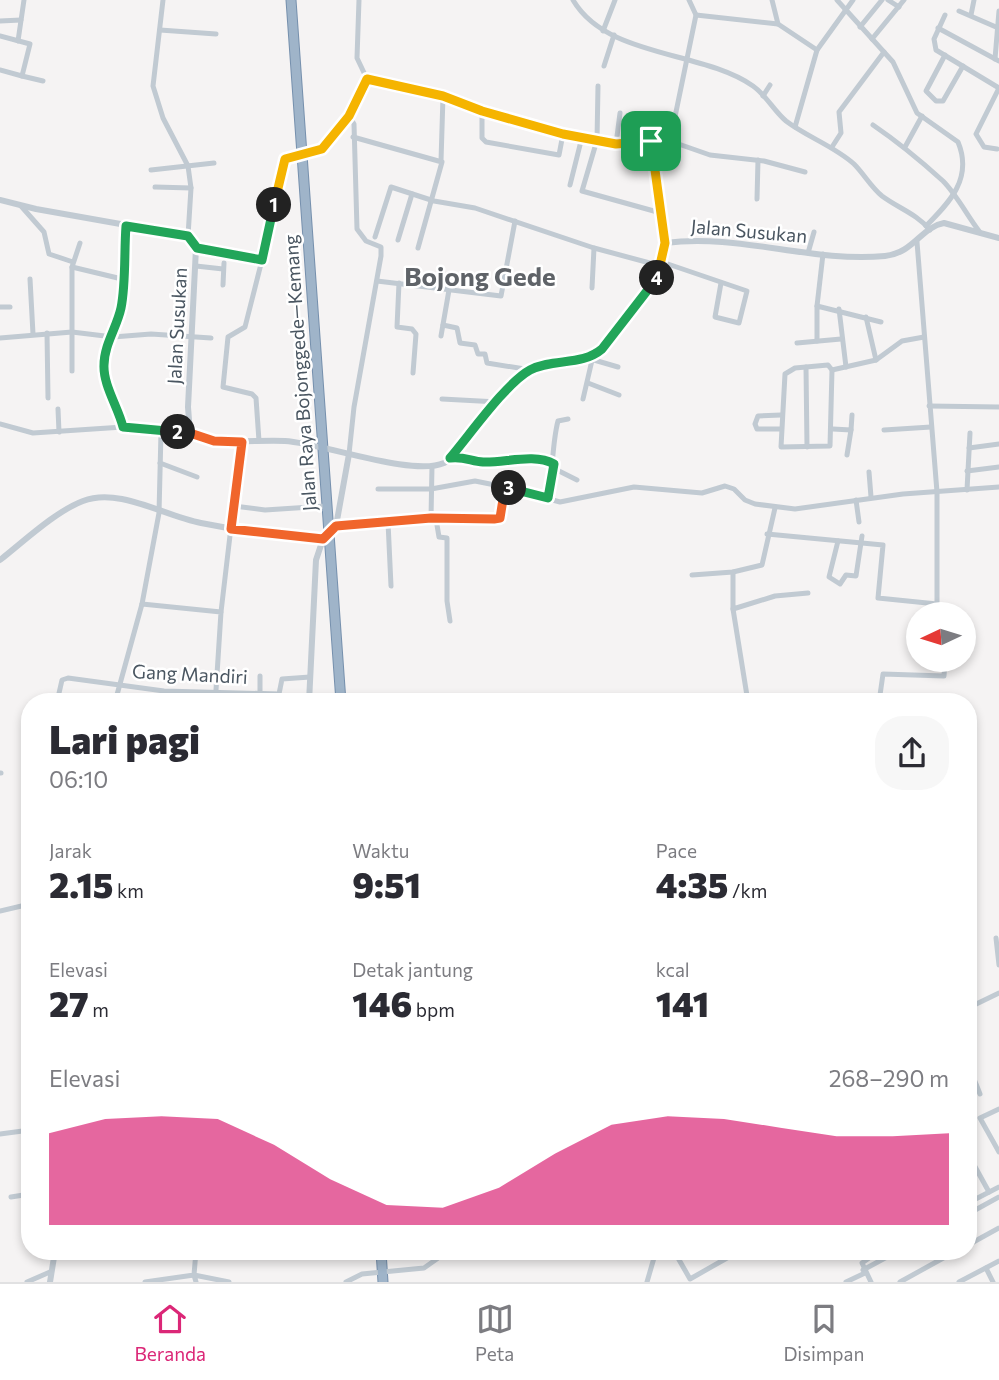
<!DOCTYPE html>
<html lang="id">
<head>
<meta charset="utf-8">
<style>
  :root { --surface:#fff; --page:#f7f7f7; --text:#2b2b33; --muted:#7c7c81; --line:#e1e1e2; --accent:#db2777 }
  body { margin:0; font-family:Commissioner,sans-serif; background:var(--page); color:var(--text); height:100vh; display:flex; flex-direction:column; font-size:26px; white-space:nowrap }
  * { box-sizing:border-box; margin:0 }
  p { font-size:23px; color:var(--muted) }
  .icon { flex:none; width:38px; height:38px; fill:none; stroke:currentColor; stroke-width:2; stroke-linecap:round; stroke-linejoin:round }
  .map { position:relative; flex:1; overflow:hidden }
  .side { position:absolute; left:21px; top:693px; width:956px; height:567px; display:flex; flex-direction:column; background:var(--surface); border-radius:28px; box-shadow:0 4px 10px #0003 }
  .side>* { flex:none }
  .needle { width:46px; rotate:266deg }
  .tools { position:absolute; left:906px; top:602px; display:grid; gap:14px }
  .tools a { display:grid; place-items:center; width:70px; height:70px; border-radius:50%; background:var(--surface); box-shadow:0 4px 10px #0003; font-size:35px }
  .pin { position:absolute; display:grid; place-items:center; width:60px; height:60px; color:#fff; margin:-30px; border-radius:14px; box-shadow:0 4px 10px #0006 }
  .km { position:absolute; width:35px; height:35px; margin:-18px; border-radius:50%; background:#222; color:#fff; font-size:19px; line-height:35px; text-align:center }
  .round { display:grid; place-items:center; flex:none; width:74px; height:74px; border-radius:28px; background:var(--page) }
  .summary { display:flex; align-items:center; justify-content:space-between; height:119px; padding:0 28px }
  h1 { font-size:38px; font-weight:800; line-height:52px }
  .metrics { display:grid; grid-template-columns:repeat(3,1fr); gap:10px; height:119px; padding:7px 28px }
  .metrics div { display:grid; align-content:center }
  .metrics b { font-size:35px; font-weight:800 }
  .metrics small { font-size:19px; font-weight:400 }
  .metrics p { font-size:19px }
  .chart { height:196px; padding:14px 28px }
  .chart p { display:flex; justify-content:space-between }
  .chart svg { width:100%; height:126px; margin-top:7px; fill:var(--accent); opacity:.7 }
  .tab-bar { display:flex; justify-content:space-around; align-items:center; height:98px; border-top:2px solid var(--line); background:var(--surface); font-size:19px; color:var(--muted) }
  .tab-bar a { display:grid; justify-items:center; gap:4px }
  .tab-bar .on { color:var(--accent) }
  .map>svg:first-child { display:block }
  .lines { fill:none; stroke-linecap:round; stroke-linejoin:round }
  .trunk-casing { stroke:#7690ad; stroke-width:11 }
  .minor { stroke:#c1cad2; stroke-width:5 }
  .tertiary { stroke:#c1cad2; stroke-width:6 }
  .trunk { stroke:#9fb4c9; stroke-width:9 }
  .split-1-casing { stroke:#fff; stroke-width:14 }
  .split-2-casing { stroke:#fff; stroke-width:14 }
  .split-3-casing { stroke:#fff; stroke-width:14 }
  .split-4-casing { stroke:#fff; stroke-width:14 }
  .split-5-casing { stroke:#fff; stroke-width:14 }
  .split-1 { stroke:#f5b400; stroke-width:9 }
  .split-2 { stroke:#22a559; stroke-width:9 }
  .split-3 { stroke:#f0652b; stroke-width:9 }
  .split-4 { stroke:#22a559; stroke-width:9 }
  .split-5 { stroke:#f5b400; stroke-width:9 }
  .labels { text-anchor:middle; stroke-width:5; stroke-linejoin:round; paint-order:stroke }
  .street-label { font-size:19px; fill:#4a5661; stroke:#fff }
  .district-label { font-size:26px; font-weight:bold; fill:#5f6368; stroke:#fff }
</style>
</head>
<body>
<div class="map">
<svg width="999" height="1282" viewBox="0 0 999 1282">
  <rect width="100%" height="100%" fill="#f5f3f3"/>
  <g class="lines">
    <defs>
      <g id="trunk">
        <polyline points="291,0 341,702"/>
        <polyline points="381,1251 383,1282"/>
      </g>
    </defs>
    <!-- trunk casing -->
    <use href="#trunk" class="trunk-casing"/>
    <!-- minor -->
    <g class="minor">
      <polyline points="163,0 153,86 163,118 188,166 191,188 188,236"/>
      <path d="M573,0c34,58 128,50 180,86 13,9 21,25 33,35 21,16 48,25 68,43 10,10 17,23 28,32 16,12 35,18 48,34"/>
      <polyline points="772,0 778,24"/>
      <path d="M837,0l56,62 24,51 41,29c15,36 -8,60 -32,84"/>
      <polyline points="888,0 899,7"/>
      <polyline points="959,11 996,27"/>
      <polyline points="696,15 778,24 817,50"/>
      <polyline points="945,15 934,39 936,50 999,88"/>
      <polyline points="971,15 974,0"/>
      <polyline points="0,21 21,20"/>
      <polyline points="860,27 882,0"/>
      <polyline points="938,28 999,61"/>
      <polyline points="160,30 216,34"/>
      <polyline points="603,31 615,0"/>
      <polyline points="0,36 30,44 22,76 0,70"/>
      <polyline points="872,39 904,0"/>
      <polyline points="18,41 24,0"/>
      <polyline points="945,55 926,91 936,101 943,101 963,66"/>
      <polyline points="995,59 999,11"/>
      <polyline points="604,66 614,35"/>
      <polyline points="22,76 43,81"/>
      <polyline points="367,79 443,96 482,112 563,134 616,144 670,141 710,155 764,161 805,172"/>
      <polyline points="598,86 597,140 582,191 661,213"/>
      <polyline points="763,96 770,85"/>
      <polyline points="482,112 482,138 486,142 559,155 563,134"/>
      <polyline points="349,116 354,124 357,229 366,241 381,247 381,256 354,407 349,454"/>
      <path d="M873,125c25,17 48,36 70,56 13,13 24,34 36,50"/>
      <polyline points="795,127 817,50 853,0"/>
      <polyline points="353,137 442,162 418,248"/>
      <polyline points="651,141 665,243"/>
      <polyline points="670,141 696,15 689,0"/>
      <polyline points="643,142 647,116"/>
      <polyline points="616,144 620,113"/>
      <polyline points="832,147 841,133 839,112 884,52"/>
      <polyline points="905,147 922,116"/>
      <polyline points="997,149 984,147 976,134 999,88"/>
      <polyline points="441,161 443,96"/>
      <polyline points="151,170 214,163"/>
      <polyline points="570,185 582,137"/>
      <polyline points="155,187 191,188"/>
      <polyline points="757,199 758,160"/>
      <polyline points="21,206 44,232 49,254 73,262"/>
      <polyline points="375,237 391,187 434,201 475,208 594,248 661,266"/>
      <polyline points="398,240 412,194"/>
      <polyline points="917,242 937,492 937,604"/>
      <polyline points="196,248 262,260"/>
      <polyline points="808,253 814,232"/>
      <polyline points="662,262 747,291 739,323 715,317 721,283"/>
      <polyline points="196,266 223,269"/>
      <polyline points="72,267 122,279"/>
      <polyline points="30,279 33,334"/>
      <polyline points="377,281 501,296 515,221"/>
      <polyline points="399,283 397,327 412,329 416,334 413,373"/>
      <polyline points="223,285 224,263"/>
      <polyline points="592,288 594,248"/>
      <polyline points="817,306 823,254"/>
      <polyline points="0,307 10,307"/>
      <polyline points="839,309 846,367"/>
      <polyline points="866,317 876,360"/>
      <polyline points="443,325 457,328 460,343 475,345 478,354 485,354 487,363 531,370"/>
      <polyline points="47,333 48,398"/>
      <polyline points="441,336 449,290"/>
      <polyline points="0,338 72,332 113,337 151,334 211,338"/>
      <polyline points="817,341 817,306 881,322"/>
      <polyline points="797,343 841,339"/>
      <polyline points="594,360 618,367"/>
      <polygon points="828,365 832,370 830,446 781,447 785,374 795,368"/>
      <polyline points="806,367 807,447"/>
      <polyline points="832,370 876,360 902,341 924,337"/>
      <polyline points="72,371 72,267 80,243"/>
      <polyline points="588,383 619,395"/>
      <polyline points="442,399 498,402"/>
      <polyline points="583,399 593,356"/>
      <polyline points="929,406 999,407"/>
      <polyline points="58,409 59,432"/>
      <polyline points="0,424 33,433 123,427 190,433"/>
      <polyline points="123,427 103,364 122,305 126,226"/>
      <polyline points="781,429 757,429 755,424 758,416 781,415"/>
      <polyline points="833,429 851,430 852,415"/>
      <polyline points="884,430 931,427"/>
      <polyline points="259,441 256,398 252,394 223,387 228,337 245,327 262,260 281,164 288,157 322,149 349,116 367,79 357,58 359,0"/>
      <polyline points="969,448 999,444"/>
      <polyline points="847,455 851,430"/>
      <path d="M451,458c12,-2 20,3 32,4 22,1 51,-9 71,2"/>
      <polyline points="160,463 197,477"/>
      <polyline points="553,468 577,480"/>
      <polyline points="967,471 999,467"/>
      <polyline points="869,472 871,497"/>
      <polyline points="378,489 431,489 475,481 505,487"/>
      <polyline points="967,490 970,433"/>
      <path d="M548,498c5,-25 4,-55 10,-77l10,-2"/>
      <polyline points="856,500 859,522"/>
      <polyline points="234,506 265,510 326,506"/>
      <polyline points="431,518 432,466"/>
      <polyline points="436,519 439,537 447,538 447,601 450,621"/>
      <polyline points="388,522 391,586"/>
      <polyline points="336,526 431,518 500,518 505,487 560,502 634,487 702,493 725,486 734,489 745,500 755,504 795,509 903,494 999,487"/>
      <polyline points="767,534 883,545 878,598 937,604 942,614"/>
      <polyline points="838,541 829,577 840,584 846,575 856,576 862,536"/>
      <polyline points="733,572 733,609 775,596 808,593"/>
      <polyline points="692,575 733,572 762,565 775,508"/>
      <polyline points="142,604 221,612 216,690"/>
      <polyline points="733,609 748,702"/>
      <polyline points="221,612 241,442"/>
      <polyline points="260,676 260,702"/>
      <polyline points="57,702 62,680 68,678 164,691 279,694 282,679 310,677"/>
      <polyline points="115,702 142,604 159,513 161,432"/>
      <polyline points="879,702 883,674 944,676 945,660"/>
      <polyline points="0,773 1,773"/>
      <polyline points="0,911 30,904"/>
      <polyline points="996,938 999,965"/>
      <polyline points="968,1008 999,993"/>
      <polyline points="968,1064 980,1094"/>
      <polyline points="999,1109 980,1118 999,1152"/>
      <polyline points="0,1134 30,1130"/>
      <polyline points="968,1154 989,1192"/>
      <polyline points="11,1197 30,1194"/>
      <polyline points="968,1203 999,1187"/>
      <polyline points="968,1214 999,1197"/>
      <polyline points="968,1245 999,1228"/>
      <polyline points="674,1251 690,1279 727,1258 729,1251"/>
      <polyline points="986,1268 993,1282"/>
      <polyline points="863,1270 898,1251"/>
      <polyline points="27,1282 50,1272"/>
      <polyline points="145,1282 194,1275 196,1251"/>
      <polyline points="196,1282 194,1275 229,1282"/>
      <polyline points="346,1282 362,1274 424,1268 448,1251"/>
      <polyline points="647,1282 656,1251"/>
      <polyline points="846,1282 865,1273"/>
      <polyline points="871,1282 862,1263 879,1251"/>
      <polyline points="900,1282 956,1251"/>
      <polyline points="959,1282 999,1261"/>
    </g>
    <!-- tertiary -->
    <g class="tertiary">
      <path d="M0,200l36,9 152,27 8,12 -8,159 2,26c31,14 63,6 95,8 37,2 127,36 159,22 28,-14 55,-78 87,-93 23,-11 51,-4 71,-21l55,-71 8,-35c74,-10 146,20 220,13 29,-3 36,-29 59,-33l55,15"/>
      <path d="M0,560c23,-18 56,-49 83,-59 36,-14 81,15 118,22 40,8 81,14 122,16"/>
      <polyline points="309,702 316,560 323,539 336,526 349,454"/>
      <polyline points="50,1282 55,1251"/>
    </g>
    <!-- trunk -->
    <use href="#trunk" class="trunk"/>
  </g>
  <g class="lines">
    <defs>
      <polyline id="split-1" points="274,205 285,159 322,149 349,116 367,79 443,96 482,111 563,134 616,144 651,141"/>
      <path id="split-2" d="M178,432l-55,-5c-5,-20 -20,-42 -19,-62 0,-20 13,-38 17,-57 5,-24 3,-56 5,-82l62,10 9,12 65,12 12,-55"/>
      <polyline id="split-3" points="178,432 190,433 214,441 242,442 231,529 323,539 336,526 431,518 494,519 500,518 505,487 509,488"/>
      <path id="split-4" d="M509,488l39,10 6,-34c-20,-11 -49,-1 -71,-2 -12,-1 -20,-6 -33,-4 19,-22 56,-75 80,-88 23,-12 52,-4 72,-21l55,-71"/>
      <polyline id="split-5" points="651,141 665,243 657,278"/>
    </defs>
    <!-- split-1 casing -->
    <use href="#split-1" class="split-1-casing"/>
    <!-- split-2 casing -->
    <use href="#split-2" class="split-2-casing"/>
    <!-- split-3 casing -->
    <use href="#split-3" class="split-3-casing"/>
    <!-- split-4 casing -->
    <use href="#split-4" class="split-4-casing"/>
    <!-- split-5 casing -->
    <use href="#split-5" class="split-5-casing"/>
    <!-- split-1 -->
    <use href="#split-1" class="split-1"/>
    <!-- split-2 -->
    <use href="#split-2" class="split-2"/>
    <!-- split-3 -->
    <use href="#split-3" class="split-3"/>
    <!-- split-4 -->
    <use href="#split-4" class="split-4"/>
    <!-- split-5 -->
    <use href="#split-5" class="split-5"/>
  </g>
  <g class="labels">
    <!-- street labels -->
    <g class="street-label">
      <text transform="translate(749 231) rotate(5)" y="7">Jalan Susukan</text>
      <text transform="translate(177 326) rotate(-87)" y="7">Jalan Susukan</text>
      <text transform="translate(300 373) rotate(-94)" y="7">Jalan Raya Bojonggede—Kemang</text>
      <text transform="translate(190 674) rotate(3)" y="7">Gang Mandiri</text>
    </g>
    <!-- district labels -->
    <g class="district-label">
      <text x="480" y="286">Bojong Gede</text>
    </g>
  </g>
</svg>
<div class="tools">
<a><svg class="needle" viewBox="-14 -14 28 28"><path d="M0-13l5 13h-10z" fill="#e53935"/><path d="M0 13l5-13h-10z" fill="#7c7c81"/></svg></a>
</div>
<div class="pin" style="left:651px;top:141px;background:#1e9e55"><svg class="icon" aria-label="arrive" viewBox="0 0 24 24"><path d="M6 21V4h12l-3 4 3 4H6"/></svg></div>
<b class="km" style="left:274px;top:205px">1</b>
<b class="km" style="left:178px;top:432px">2</b>
<b class="km" style="left:509px;top:488px">3</b>
<b class="km" style="left:657px;top:278px">4</b>
<section class="side">
<div class="summary"><div><h1>Lari pagi</h1><p>06:10</p></div><a class="round"><svg class="icon" aria-label="share" viewBox="0 0 24 24"><path d="M12 15V3M7 8l5-5 5 5M5 13v7h14v-7"/></svg></a></div>
<div class="metrics">
<div><p>Jarak</p><b>2.15<small> km</small></b></div>
<div><p>Waktu</p><b>9:51</b></div>
<div><p>Pace</p><b>4:35<small> /km</small></b></div>
</div>
<div class="metrics">
<div><p>Elevasi</p><b>27<small> m</small></b></div>
<div><p>Detak jantung</p><b>146<small> bpm</small></b></div>
<div><p>kcal</p><b>141</b></div>
</div>
<div class="chart"><p><span>Elevasi</span>268–290 m</p>
<svg viewBox="0 0 160 44" preserveAspectRatio="none"><path d="M0 44V12L10 7L20 6L30 7L40 16L50 28L60 37L70 38L80 31L90 19L100 9L110 6L120 7L130 10L140 13L150 13L160 12V44z"/></svg>
</div>
</section>
</div>
<nav class="tab-bar">
<a class="on"><svg class="icon" aria-label="home" viewBox="0 0 24 24"><path d="M3 11l9-7 9 7M6 9v11h12V9"/></svg>Beranda</a>
<a><svg class="icon" aria-label="map" viewBox="0 0 24 24"><path d="M3 6l6-2 6 2 6-2v14l-6 2-6-2-6 2zM9 4v14M15 6v14"/></svg>Peta</a>
<a><svg class="icon" aria-label="saved" viewBox="0 0 24 24"><path d="M7 4h10v16l-5-4-5 4z"/></svg>Disimpan</a>
</nav>
</body>
</html>
